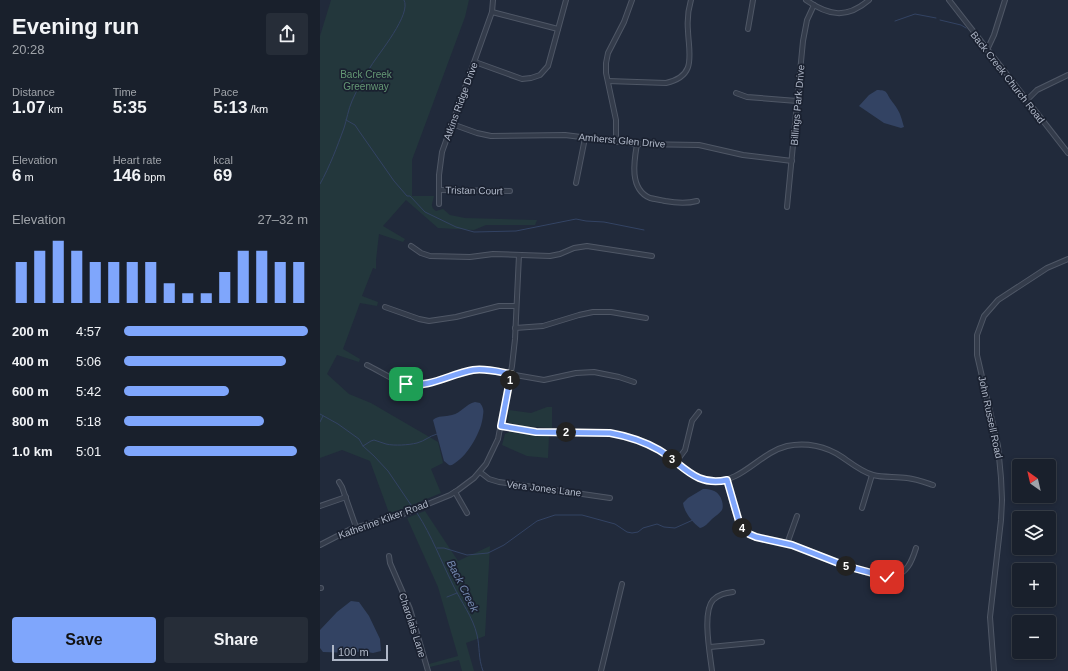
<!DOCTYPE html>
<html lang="en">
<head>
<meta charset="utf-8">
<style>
  :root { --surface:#19202c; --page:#262d38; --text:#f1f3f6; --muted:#9fa3a9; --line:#373e48; --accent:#7fa6fc }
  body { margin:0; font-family:Arial,sans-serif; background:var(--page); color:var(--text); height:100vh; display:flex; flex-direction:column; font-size:15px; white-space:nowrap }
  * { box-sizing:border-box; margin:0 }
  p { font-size:13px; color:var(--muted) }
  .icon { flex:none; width:22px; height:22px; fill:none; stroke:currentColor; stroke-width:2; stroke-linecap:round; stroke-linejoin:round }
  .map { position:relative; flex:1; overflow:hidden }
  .panel { display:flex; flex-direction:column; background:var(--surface); width:320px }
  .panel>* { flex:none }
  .needle { width:26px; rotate:326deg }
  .fabs { position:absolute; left:692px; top:459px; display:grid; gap:8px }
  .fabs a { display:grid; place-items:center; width:44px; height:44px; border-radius:4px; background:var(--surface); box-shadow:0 2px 6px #0003,0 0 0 1px var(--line); font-size:20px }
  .scale { position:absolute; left:12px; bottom:10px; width:56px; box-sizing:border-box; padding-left:4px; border:2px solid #afb7c7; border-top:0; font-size:11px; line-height:14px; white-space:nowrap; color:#afb7c7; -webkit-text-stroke:3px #1a2130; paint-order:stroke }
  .pin { position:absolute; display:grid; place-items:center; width:34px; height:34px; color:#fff; margin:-17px; border-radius:8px; box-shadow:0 2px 6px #0006 }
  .km { position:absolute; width:20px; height:20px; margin:-10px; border-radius:50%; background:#222; color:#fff; font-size:11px; line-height:20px; text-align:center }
  .round { display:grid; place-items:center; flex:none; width:42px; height:42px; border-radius:4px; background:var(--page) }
  .overview { display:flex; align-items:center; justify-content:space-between; height:68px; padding:0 12px }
  h1 { font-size:22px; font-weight:800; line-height:30px }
  .metrics { display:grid; grid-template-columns:repeat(3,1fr); gap:6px; height:68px; padding:4px 12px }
  .metrics div { display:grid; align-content:center }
  .metrics b { font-size:17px; font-weight:800 }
  .metrics small { font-size:11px; font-weight:400 }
  .metrics p { font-size:11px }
  .chart { height:112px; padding:8px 12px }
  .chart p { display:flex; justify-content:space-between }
  .chart svg { width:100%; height:72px; margin-top:4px; stroke:var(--accent); stroke-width:6 }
  .cta { display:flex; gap:8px; margin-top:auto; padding:8px 12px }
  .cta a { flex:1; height:46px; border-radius:4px; background:var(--accent); color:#111; font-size:16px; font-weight:800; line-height:46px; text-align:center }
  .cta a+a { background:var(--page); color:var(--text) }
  ul { padding:0 12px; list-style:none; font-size:13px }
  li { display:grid; grid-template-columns:64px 48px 1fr; align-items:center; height:30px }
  li i { height:10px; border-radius:5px; background:var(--accent) }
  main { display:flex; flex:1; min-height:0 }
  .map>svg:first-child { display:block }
  .green { fill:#23373c }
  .water { fill:#334363 }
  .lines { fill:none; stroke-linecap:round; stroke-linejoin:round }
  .stream { stroke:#334363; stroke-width:1 }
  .minor-casing { stroke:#4f5766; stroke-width:6 }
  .minor { stroke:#343c4b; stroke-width:4 }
  .route-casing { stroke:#fff; stroke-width:8 }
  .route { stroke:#7fa6fc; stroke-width:5 }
  .labels { text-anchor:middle; stroke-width:3.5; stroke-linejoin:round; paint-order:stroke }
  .park-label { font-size:10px; fill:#659975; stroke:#1a2130 }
  .street-label { font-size:10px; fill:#afb7c7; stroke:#1a2130 }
  .water-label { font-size:11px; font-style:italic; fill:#758ab1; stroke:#1a2130 }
</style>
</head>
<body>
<main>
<section class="panel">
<div class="overview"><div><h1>Evening run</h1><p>20:28</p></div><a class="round"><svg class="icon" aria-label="share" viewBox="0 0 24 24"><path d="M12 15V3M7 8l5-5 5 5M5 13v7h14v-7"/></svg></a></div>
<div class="metrics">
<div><p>Distance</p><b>1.07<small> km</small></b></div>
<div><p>Time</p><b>5:35</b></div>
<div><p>Pace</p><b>5:13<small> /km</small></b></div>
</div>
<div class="metrics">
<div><p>Elevation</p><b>6<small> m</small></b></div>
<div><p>Heart rate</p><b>146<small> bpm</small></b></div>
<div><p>kcal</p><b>69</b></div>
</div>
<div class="chart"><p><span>Elevation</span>27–32 m</p>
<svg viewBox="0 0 160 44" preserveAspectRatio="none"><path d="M5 44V19M15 44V12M25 44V6M35 44V12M45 44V19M55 44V19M65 44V19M75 44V19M85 44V32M95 44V38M105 44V38M115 44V25M125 44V12M135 44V12M145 44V19M155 44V19"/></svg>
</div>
<ul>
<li><b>200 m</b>4:57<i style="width:100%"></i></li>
<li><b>400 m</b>5:06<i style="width:88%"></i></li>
<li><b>600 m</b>5:42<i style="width:57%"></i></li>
<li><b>800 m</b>5:18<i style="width:76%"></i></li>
<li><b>1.0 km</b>5:01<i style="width:94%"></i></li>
</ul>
<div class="cta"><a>Save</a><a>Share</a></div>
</section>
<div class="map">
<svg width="748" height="671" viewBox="0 0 748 671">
  <rect width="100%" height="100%" fill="#212a3b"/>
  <!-- green -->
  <g class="green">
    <path d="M11,0h138l-4,17 -53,143v36h22c-1,7 -5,10 2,15l7,-2 7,6 15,3 72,2 -2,5h-49l-12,5 -36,-2 -32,-28 -23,26 22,13 -2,3 -24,-8 -3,26v9l-3,-1 -11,28 16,6 -1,4 -17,-3 -17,46 17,10 -1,3 -22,-7 -10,19 22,20 22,9 67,39 5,21 -12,6 10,24 -41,17 -11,3 -19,-52 -28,-11 -22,8v-422z"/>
    <polygon points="227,407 232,407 232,428 202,426 190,423 188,421 189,410 211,413"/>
    <polygon points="190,432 209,435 229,436 228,458 207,456 182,445 185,434"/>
    <polygon points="105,511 138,561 170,546 165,636 146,643 154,671 142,671 139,660 110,667 109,664 138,656 118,587 87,518"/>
  </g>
  <!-- water -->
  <g class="water">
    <path d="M557,90c11,0 9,3 14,10 9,12 9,13 13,27l-3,1 -17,-5 -25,-17 10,-11z"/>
    <path d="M155,402l5,1c3,4 4,7 3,12 -1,16 -15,40 -28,48 -2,1 -3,3 -6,2 -2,-1 -3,-3 -5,-4l-11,-41c5,-5 12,-3 19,-5 9,-2 14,-11 23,-13z"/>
    <path d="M383,489c9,0 16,2 19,12 1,3 1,7 0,9 -3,4 -7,6 -10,9 -4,4 -7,8 -12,9 -7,-5 -16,-16 -17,-25l5,-5z"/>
    <polygon points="31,601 39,602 49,616 60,639 61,651 53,653 42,651 32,653 3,652 0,648 0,630 17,612"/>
  </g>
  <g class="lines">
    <!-- stream -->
    <g class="stream">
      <polyline points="620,20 641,25 646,28"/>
      <polyline points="575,21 595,14 616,18"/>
      <polyline points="26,120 35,125 39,131 74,181 87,196 90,196 105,212 136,227 154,232 196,231 256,219 266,221 284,222 324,230"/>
      <path d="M0,184c10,-18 17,-37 24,-56 3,-9 4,-18 8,-27 5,-12 12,-23 19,-35 8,-13 41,-52 33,-66"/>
      <polyline points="0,414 18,424 39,439 43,446 54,456 68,471 91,505"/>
      <polyline points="0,422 3,416"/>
      <path d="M43,446l8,-5 3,-1c4,1 8,3 12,4 8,2 23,1 31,-1 8,-2 12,-7 20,-9"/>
      <path d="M97,513c15,23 24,48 36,72 8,17 20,32 24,50 3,12 1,23 6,36"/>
      <polyline points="117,548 124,548 147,555 168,553 184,545 217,521 235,515 262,515 295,524 307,532 312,533 318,532 323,528 337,524 344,527 355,528 373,520"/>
      <polyline points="127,597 137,593"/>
    </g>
    <defs>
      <g id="minor">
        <path d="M486,0c23,16 41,19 63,0"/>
        <polyline points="629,0 748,153"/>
        <polyline points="172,12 238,29"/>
        <polyline points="428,29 433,0"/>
        <polyline points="667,50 674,35 685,0"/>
        <polyline points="155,62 202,79 211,78 220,75 228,66 246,0"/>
        <path d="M288,81l58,2c31,-7 23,-28 22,-52 -1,-11 0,-21 3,-31"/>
        <polyline points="416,93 427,97 477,101"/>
        <polyline points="707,100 717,90 748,75"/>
        <polyline points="132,124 157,133 171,136 245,135 317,144 379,145 423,155 472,161"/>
        <polyline points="296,142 296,120 286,73 286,63 288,53 304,22 312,0"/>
        <path d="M317,144c-3,17 -8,45 13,54 4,1 11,2 15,3 11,2 21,3 32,0"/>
        <polyline points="256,183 265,138"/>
        <polyline points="119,190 190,191"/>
        <polyline points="119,204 119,175 122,152 172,12 173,0"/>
        <polyline points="467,207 483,41 487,20 494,5"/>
        <polyline points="91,246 101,253 110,256 150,257 173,254 230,256 240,254 254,248 267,246 332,256"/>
        <polyline points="65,307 99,319 109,321 136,317 179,306 196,306"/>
        <polyline points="195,328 223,326 259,315 273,312 291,312 326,318"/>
        <path d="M47,365c13,6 26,16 40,19 25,5 49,-13 73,-15l64,11 32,-7 18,-1 25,5 15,5"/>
        <path d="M181,426c14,3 28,5 42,6 22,0 45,-2 66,1 14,1 28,7 41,12 22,9 36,34 62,36 30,2 47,-28 75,-35 19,-4 39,0 55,11 10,7 20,15 31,18 11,3 23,1 34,3 9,1 17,4 26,7"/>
        <polyline points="356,462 365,450 372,421 379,412"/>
        <polyline points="160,472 169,479 179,482 290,498"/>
        <path d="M407,480c4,13 8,42 18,51 12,10 32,10 46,14 28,8 53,22 80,29 7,2 14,4 21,3 15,-3 20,-16 24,-29"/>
        <polyline points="19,482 22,487 36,527"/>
        <polyline points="135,492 147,513"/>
        <polyline points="0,506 26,497"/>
        <polyline points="542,508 552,475"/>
        <polyline points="467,544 477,516"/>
        <polyline points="0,545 31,529 81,515 130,495 138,490 154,478 166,464 178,439 192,366 195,339 199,255"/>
        <polyline points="69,556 70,563 90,609 108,671"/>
        <polyline points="0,588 1,588"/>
        <polyline points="390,647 442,642"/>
        <polyline points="281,671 302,584"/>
        <path d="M392,671c-2,-17 -10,-59 1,-71 6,-6 13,-7 20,-8"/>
        <polyline points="674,671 670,617 681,520 682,500 681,478 678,446 657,355 657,335 664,316 678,300 727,268 748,259"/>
      </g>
    </defs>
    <!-- minor casing -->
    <use href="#minor" class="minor-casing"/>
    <!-- minor -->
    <use href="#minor" class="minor"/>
  </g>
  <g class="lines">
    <defs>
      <path id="route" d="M86,384c24,4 44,-10 67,-14 13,-2 26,2 38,4l-10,52 35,6 74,1c17,3 35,9 49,17 25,15 36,37 68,30l13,45 9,9 7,3 36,8 54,21 41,11"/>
    </defs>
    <!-- route casing -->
    <use href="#route" class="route-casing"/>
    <!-- route -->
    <use href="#route" class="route"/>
  </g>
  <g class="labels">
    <!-- park labels -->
    <g class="park-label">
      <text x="46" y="78">Back Creek<tspan x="46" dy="12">Greenway</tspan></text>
    </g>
    <!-- street labels -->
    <g class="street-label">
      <text transform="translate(688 77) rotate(52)" y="4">Back Creek Church Road</text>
      <text transform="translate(140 101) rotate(-70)" y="4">Atkins Ridge Drive</text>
      <text transform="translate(477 105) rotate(-85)" y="4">Billings Park Drive</text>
      <text transform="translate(302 140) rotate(5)" y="4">Amherst Glen Drive</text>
      <text transform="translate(154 190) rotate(1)" y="4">Tristan Court</text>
      <text transform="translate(671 417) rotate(78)" y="4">John Russell Road</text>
      <text transform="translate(224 488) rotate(7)" y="4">Vera Jones Lane</text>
      <text transform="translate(63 519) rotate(-20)" y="4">Katherine Kiker Road</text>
      <text transform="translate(93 625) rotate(72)" y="4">Charolais Lane</text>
    </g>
    <!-- water labels -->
    <g class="water-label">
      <text transform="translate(143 586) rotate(63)" y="4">Back Creek</text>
    </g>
  </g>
</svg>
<div class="fabs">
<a><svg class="needle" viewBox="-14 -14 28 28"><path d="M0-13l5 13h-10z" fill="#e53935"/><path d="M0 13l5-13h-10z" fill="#9fa3a9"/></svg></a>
<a><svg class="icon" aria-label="layers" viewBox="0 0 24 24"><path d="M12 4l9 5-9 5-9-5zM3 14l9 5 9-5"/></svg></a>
<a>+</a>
<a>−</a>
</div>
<div class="scale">100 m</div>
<div class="pin" style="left:86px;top:384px;background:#1e9e55"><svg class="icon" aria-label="arrive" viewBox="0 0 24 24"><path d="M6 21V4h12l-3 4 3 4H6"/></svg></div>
<div class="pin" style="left:567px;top:577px;background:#d93025"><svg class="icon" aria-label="check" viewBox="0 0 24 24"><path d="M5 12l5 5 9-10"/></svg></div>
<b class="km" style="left:190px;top:380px">1</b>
<b class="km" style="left:246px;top:432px">2</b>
<b class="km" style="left:352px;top:459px">3</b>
<b class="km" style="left:422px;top:528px">4</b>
<b class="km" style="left:526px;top:566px">5</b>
</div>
</main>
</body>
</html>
